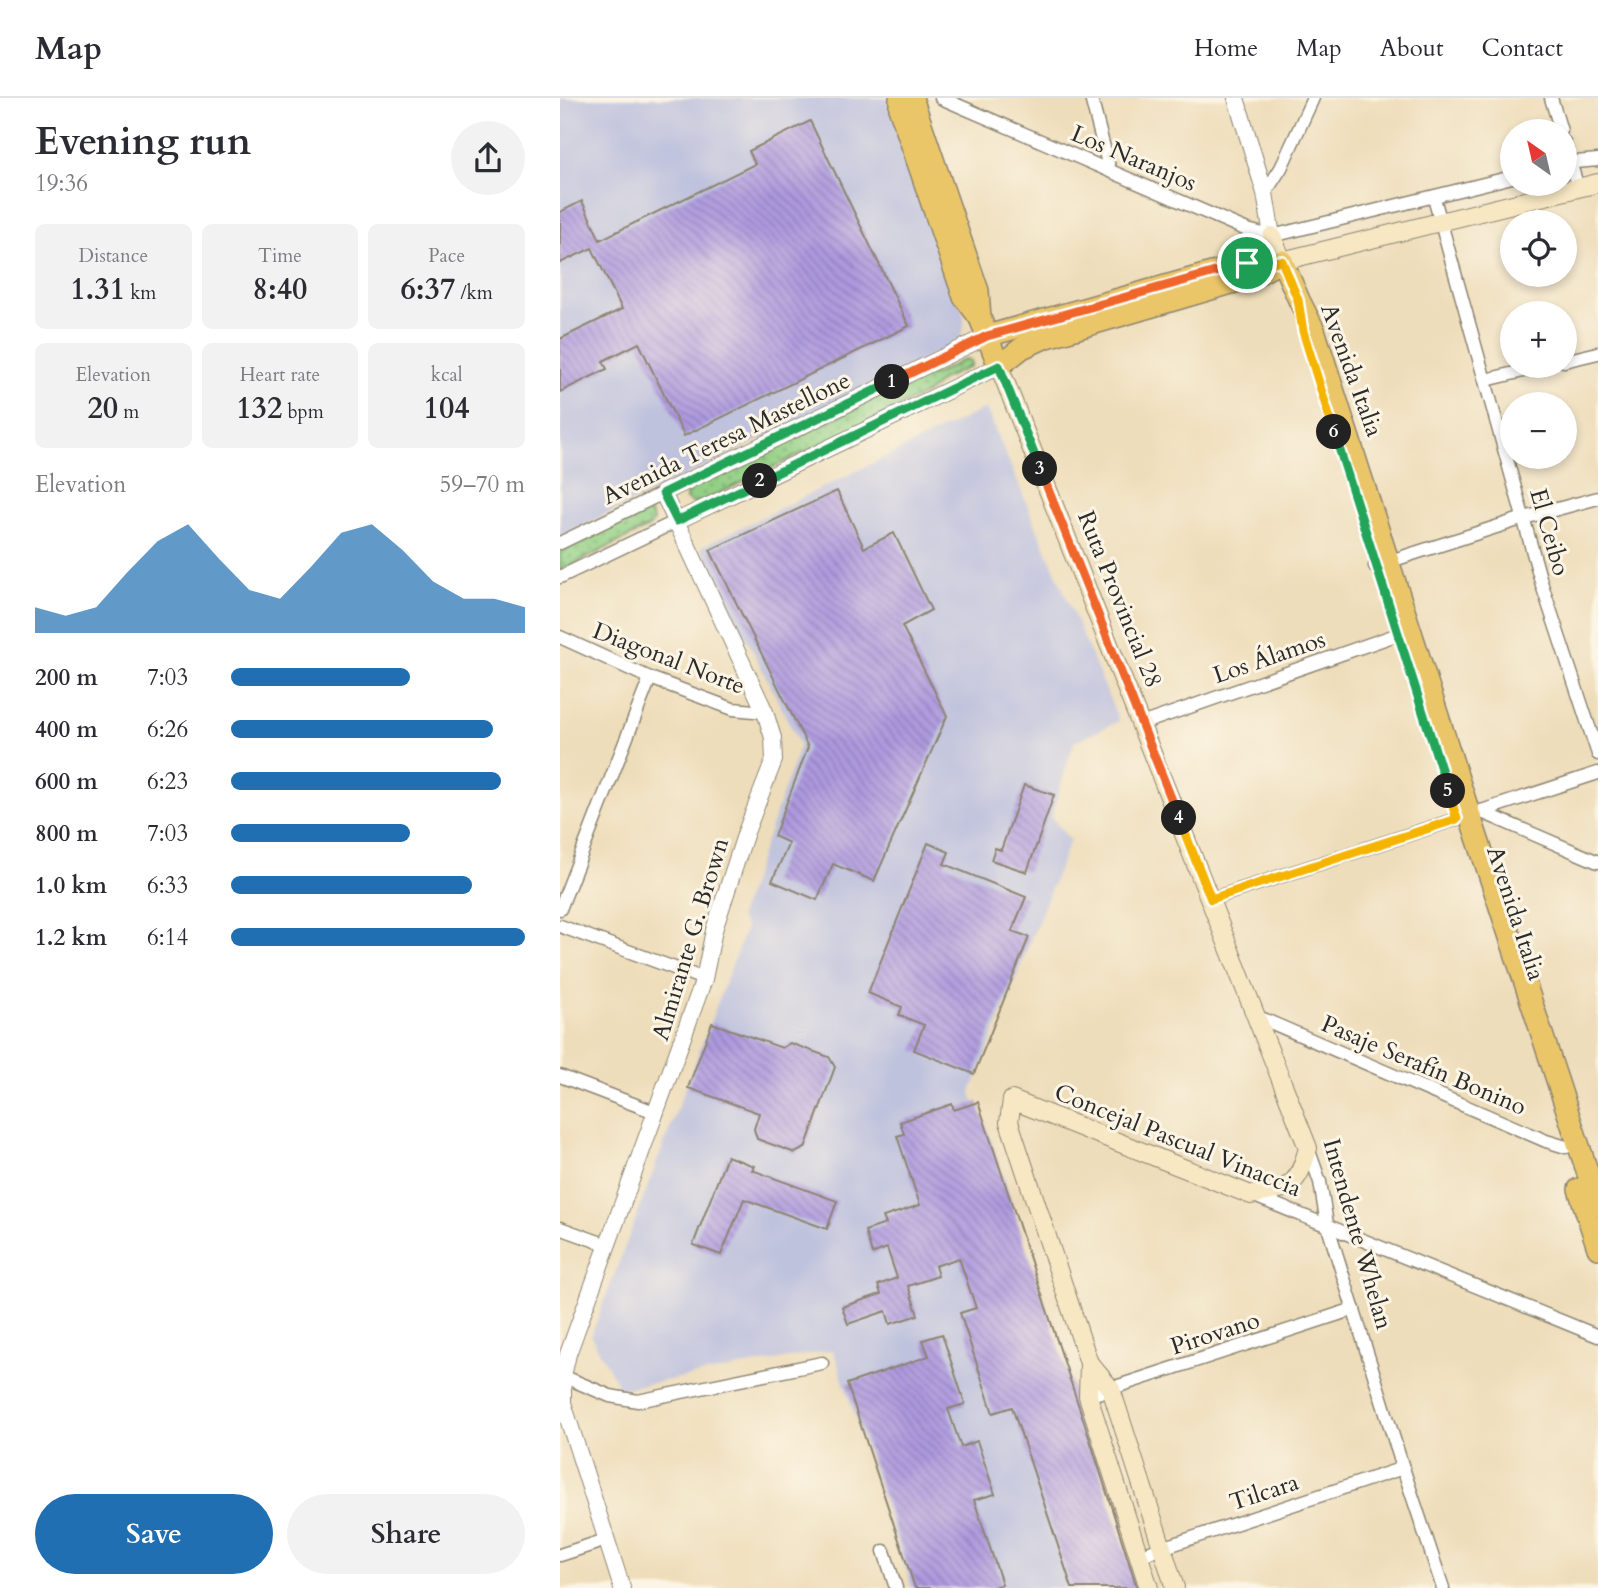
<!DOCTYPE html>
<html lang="en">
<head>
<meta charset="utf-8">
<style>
  :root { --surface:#fff; --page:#f2f2f3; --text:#2b2b33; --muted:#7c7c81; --line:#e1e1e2; --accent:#1f6fb2 }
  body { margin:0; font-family:Cardo,serif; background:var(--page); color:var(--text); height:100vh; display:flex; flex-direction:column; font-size:26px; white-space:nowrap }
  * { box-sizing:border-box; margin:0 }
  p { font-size:23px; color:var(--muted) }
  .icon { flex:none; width:38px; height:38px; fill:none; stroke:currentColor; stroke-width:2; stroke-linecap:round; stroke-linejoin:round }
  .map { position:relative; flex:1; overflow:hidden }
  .sheet { display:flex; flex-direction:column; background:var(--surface); width:560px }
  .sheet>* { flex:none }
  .needle { width:46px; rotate:326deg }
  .fabs { position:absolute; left:940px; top:21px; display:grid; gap:14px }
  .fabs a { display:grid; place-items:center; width:77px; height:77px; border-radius:50%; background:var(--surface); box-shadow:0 4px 10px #0003; font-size:35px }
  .pin { position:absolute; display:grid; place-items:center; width:60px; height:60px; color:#fff; margin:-30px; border:4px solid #fff; border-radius:50%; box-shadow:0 2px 7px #0007 }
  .km { position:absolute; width:35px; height:35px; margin:-18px; border-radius:50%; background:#222; color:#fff; font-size:19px; line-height:35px; text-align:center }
  .round { display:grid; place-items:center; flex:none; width:74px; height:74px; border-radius:37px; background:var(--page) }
  .summary { display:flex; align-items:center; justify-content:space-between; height:119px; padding:0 35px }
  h1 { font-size:38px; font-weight:800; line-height:52px }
  .figures { display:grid; grid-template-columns:repeat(3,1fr); gap:10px; height:119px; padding:7px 35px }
  .figures div { display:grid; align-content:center; border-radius:10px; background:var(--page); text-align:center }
  .figures b { font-size:30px; font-weight:800 }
  .figures small { font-size:19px; font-weight:400 }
  .figures p { font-size:19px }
  .chart { height:196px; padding:14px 35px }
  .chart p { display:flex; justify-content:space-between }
  .chart svg { width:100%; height:126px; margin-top:7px; fill:var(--accent); opacity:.7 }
  .button { display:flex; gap:14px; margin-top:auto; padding:14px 35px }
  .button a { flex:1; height:80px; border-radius:42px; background:var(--accent); color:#fff; font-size:28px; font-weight:800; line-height:80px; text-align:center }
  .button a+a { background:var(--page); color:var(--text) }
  ul { padding:0 35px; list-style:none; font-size:23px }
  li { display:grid; grid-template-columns:112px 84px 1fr; align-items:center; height:52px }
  li i { height:18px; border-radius:9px; background:var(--accent) }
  header { display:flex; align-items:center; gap:42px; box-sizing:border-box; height:98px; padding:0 35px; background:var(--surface); border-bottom:2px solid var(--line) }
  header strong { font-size:33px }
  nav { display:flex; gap:38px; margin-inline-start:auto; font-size:24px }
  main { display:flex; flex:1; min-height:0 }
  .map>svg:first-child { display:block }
  .industrial { fill:#bfc2dd }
  .grass { fill:url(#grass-dots); stroke:#5f7e58; stroke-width:2 }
  .building { fill:url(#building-back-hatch) }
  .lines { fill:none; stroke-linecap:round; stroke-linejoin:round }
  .minor-casing { stroke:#8c8472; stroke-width:15 }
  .tertiary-casing { stroke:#8c8472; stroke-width:18 }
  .secondary-casing { stroke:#8c8472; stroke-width:20 }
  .primary-casing { stroke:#8c8472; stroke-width:24 }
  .minor { stroke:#fff; stroke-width:12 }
  .tertiary { stroke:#fff; stroke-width:16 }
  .secondary { stroke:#f7e8c3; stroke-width:18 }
  .primary { stroke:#ebc669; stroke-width:21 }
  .split-1-casing { stroke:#fff; stroke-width:14 }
  .split-2-casing { stroke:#fff; stroke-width:14 }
  .split-3-casing { stroke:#fff; stroke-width:14 }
  .split-4-casing { stroke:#fff; stroke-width:14 }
  .split-5-casing { stroke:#fff; stroke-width:14 }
  .split-6-casing { stroke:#fff; stroke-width:14 }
  .split-7-casing { stroke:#fff; stroke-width:14 }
  .split-1 { stroke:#f0652b; stroke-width:9 }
  .split-2 { stroke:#22a559; stroke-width:9 }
  .split-3 { stroke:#22a559; stroke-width:9 }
  .split-4 { stroke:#f0652b; stroke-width:9 }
  .split-5 { stroke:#f5b400; stroke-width:9 }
  .split-6 { stroke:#22a559; stroke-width:9 }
  .split-7 { stroke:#f5b400; stroke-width:9 }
  .labels { text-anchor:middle; stroke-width:6; stroke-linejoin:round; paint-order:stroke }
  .street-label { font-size:24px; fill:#2b2b2b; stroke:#fcf5e5 }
</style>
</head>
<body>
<header>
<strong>Map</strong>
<nav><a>Home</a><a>Map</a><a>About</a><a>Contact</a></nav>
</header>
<main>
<section class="sheet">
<div class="summary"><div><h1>Evening run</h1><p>19:36</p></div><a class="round"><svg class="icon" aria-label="share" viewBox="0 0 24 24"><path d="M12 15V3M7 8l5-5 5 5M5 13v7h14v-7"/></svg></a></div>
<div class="figures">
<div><p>Distance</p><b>1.31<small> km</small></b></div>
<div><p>Time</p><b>8:40</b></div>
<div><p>Pace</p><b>6:37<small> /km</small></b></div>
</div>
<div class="figures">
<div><p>Elevation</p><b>20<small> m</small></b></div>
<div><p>Heart rate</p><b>132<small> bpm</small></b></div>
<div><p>kcal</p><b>104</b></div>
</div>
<div class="chart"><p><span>Elevation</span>59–70 m</p>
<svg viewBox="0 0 160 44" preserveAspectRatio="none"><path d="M0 44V35L10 38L20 35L30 23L40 12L50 6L60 18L70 29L80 32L90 21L100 9L110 6L120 15L130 26L140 32L150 32L160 35V44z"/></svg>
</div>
<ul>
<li><b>200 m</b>7:03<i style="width:61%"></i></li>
<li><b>400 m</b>6:26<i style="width:89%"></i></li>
<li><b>600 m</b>6:23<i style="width:92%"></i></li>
<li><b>800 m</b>7:03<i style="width:61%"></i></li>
<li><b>1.0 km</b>6:33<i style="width:82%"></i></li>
<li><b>1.2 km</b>6:14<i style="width:100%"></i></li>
</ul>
<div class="button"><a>Save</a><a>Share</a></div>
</section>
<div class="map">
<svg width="1038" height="1490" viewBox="0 0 1038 1490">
  <defs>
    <pattern id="grass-dots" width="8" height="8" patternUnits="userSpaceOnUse" patternTransform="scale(1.75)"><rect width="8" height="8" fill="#93d085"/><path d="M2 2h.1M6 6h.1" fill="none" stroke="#78a96d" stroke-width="1.8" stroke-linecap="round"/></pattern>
    <pattern id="building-back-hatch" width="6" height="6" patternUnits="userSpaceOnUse" patternTransform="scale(1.75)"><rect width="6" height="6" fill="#ad99df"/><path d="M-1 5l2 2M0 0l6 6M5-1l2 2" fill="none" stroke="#8d7db5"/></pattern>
  </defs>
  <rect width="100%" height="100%" fill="#fcf5e5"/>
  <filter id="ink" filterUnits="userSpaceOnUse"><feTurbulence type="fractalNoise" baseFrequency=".0143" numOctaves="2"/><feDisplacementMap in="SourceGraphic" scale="14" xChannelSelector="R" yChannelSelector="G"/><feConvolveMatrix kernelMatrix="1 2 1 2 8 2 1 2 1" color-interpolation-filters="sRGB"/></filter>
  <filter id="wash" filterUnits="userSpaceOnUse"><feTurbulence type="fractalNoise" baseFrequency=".00686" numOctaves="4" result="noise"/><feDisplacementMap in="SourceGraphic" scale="28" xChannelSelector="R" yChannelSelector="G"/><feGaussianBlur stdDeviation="1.57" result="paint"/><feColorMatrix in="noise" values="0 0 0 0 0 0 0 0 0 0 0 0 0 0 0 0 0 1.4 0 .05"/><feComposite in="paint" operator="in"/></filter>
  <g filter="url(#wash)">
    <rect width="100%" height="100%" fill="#eeddba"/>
    <!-- industrial -->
    <g class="industrial">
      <polygon points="0,0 331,0 335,7 404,218 404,229 400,240 391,248 0,439"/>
      <polygon points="426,310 559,623 514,644 491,719 510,742 411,994 576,1490 352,1490 273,1252 60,1291 31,1238 186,830 179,819 240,647 141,449"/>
    </g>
    <!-- grass -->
    <g class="grass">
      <polygon points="405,261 411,263 411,268 383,281 367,295 139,405 134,406 126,401 127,392 363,277 375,277"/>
      <polygon points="82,414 88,414 92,418 93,424 89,429 0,473 0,454"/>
    </g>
    <g id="blocks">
      <!-- building -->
      <g class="building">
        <polygon points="250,23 349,228 124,338 79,245 43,263 47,271 0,294 0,241 62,211 32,150 0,165 0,114 22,103 40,142 195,66 189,53"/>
        <polygon points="277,393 304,450 334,435 371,512 342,528 387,618 314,783 273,766 257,802 212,783 229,745 214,738 248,649 150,452"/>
        <polygon points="464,687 494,697 467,774 431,762 435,750 441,752"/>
        <polygon points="368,745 389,754 384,766 466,799 452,833 469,839 414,976 354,952 364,927 339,917 342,909 308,895"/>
        <polygon points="152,925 222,950 230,945 269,959 275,969 245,1050 235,1055 197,1041 194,1031 199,1015 128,990"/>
        <polygon points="418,1004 532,1348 577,1490 512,1490 452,1309 433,1315 400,1215 416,1210 399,1160 375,1168 378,1178 348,1188 358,1217 330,1226 326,1213 288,1226 282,1209 321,1196 318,1187 337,1180 327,1150 312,1156 305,1133 326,1126 323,1119 360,1107 337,1038 344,1036 340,1024 392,1006 394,1012"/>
        <polygon points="167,1058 194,1068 192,1072 277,1103 267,1131 184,1101 161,1157 133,1147"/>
        <polygon points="382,1236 405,1306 388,1311 401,1349 417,1343 435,1396 414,1402 442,1486 431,1490 355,1490 287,1286 369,1258 363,1242"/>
      </g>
    </g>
  </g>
  <g filter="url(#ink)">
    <use href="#blocks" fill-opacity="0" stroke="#8c8472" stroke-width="2"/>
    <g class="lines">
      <defs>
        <g id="minor">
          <polyline points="381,0 687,132 712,138 952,79"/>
          <polyline points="531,0 550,73"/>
          <polyline points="991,0 1001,33"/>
          <polyline points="1004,44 1018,90"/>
          <polyline points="1004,65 1038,62"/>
          <polyline points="705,95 721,70 753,0"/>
          <polyline points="874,100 982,487 1038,656"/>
          <polyline points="1004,263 1038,255"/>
          <polyline points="926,282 983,268"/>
          <polyline points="0,445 103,395"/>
          <polyline points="815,468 964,420 1038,400"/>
          <polyline points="0,479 117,423"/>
          <polyline points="0,539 90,580 173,611 205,614"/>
          <polyline points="581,626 850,532"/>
          <polyline points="922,714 1038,764"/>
          <polyline points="651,801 1038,675"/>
          <polyline points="0,811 90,580"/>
          <polyline points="0,828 144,881"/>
          <polyline points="696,918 986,1043 1006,1049 1017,1045"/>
          <polyline points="0,978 97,1015"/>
          <polyline points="748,1050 760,1084 767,1126 843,1370 883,1490"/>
          <polyline points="692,1097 1038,1238"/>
          <polyline points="0,1130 47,1147"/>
          <polyline points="0,1277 50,1298 78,1303 262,1265"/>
          <polyline points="528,1298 794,1211"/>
          <polyline points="324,1453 336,1490"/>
          <polyline points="0,1457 46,1442"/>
          <polyline points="578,1458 843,1370"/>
        </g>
        <g id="tertiary">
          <polyline points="676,0 705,95 712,138"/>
          <polyline points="117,423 439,268"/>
          <polyline points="62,1490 3,1305 3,1278 8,1256 144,881 154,832 186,734 214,662 213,640 205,614 103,395 427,238"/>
        </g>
        <g id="secondary">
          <polyline points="712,138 722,163 1038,85"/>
          <path d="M439,268l309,782c-11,40 -17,40 -57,47l-239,-95 -3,22 80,241 -1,33 61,192"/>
          <polyline points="529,1265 551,1291 615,1490"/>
        </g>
        <g id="primary">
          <polyline points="340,0 340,12 404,199 420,220 439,268 462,250 484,240 692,179 722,163"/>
          <polyline points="352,0 418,193 420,220"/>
          <polyline points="722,163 739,202 754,232 910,718 1038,1106"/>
          <polyline points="427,238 687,165 713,164"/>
          <polyline points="1019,1091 1038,1150"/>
        </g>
      </defs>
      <!-- minor casing -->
      <use href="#minor" class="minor-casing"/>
      <!-- tertiary casing -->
      <use href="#tertiary" class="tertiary-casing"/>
      <!-- secondary casing -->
      <use href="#secondary" class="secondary-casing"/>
      <!-- primary casing -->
      <use href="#primary" class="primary-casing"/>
      <!-- minor -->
      <use href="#minor" class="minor"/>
      <!-- tertiary -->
      <use href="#tertiary" class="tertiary"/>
      <!-- secondary -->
      <use href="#secondary" class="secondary"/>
      <!-- primary -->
      <use href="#primary" class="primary"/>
    </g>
  </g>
  <g class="lines" filter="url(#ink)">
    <defs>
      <polyline id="split-1" points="332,284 427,238 687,165"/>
      <polyline id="split-2" points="200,383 117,423 103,395 332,284"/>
      <polyline id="split-3" points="200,383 439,268 480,371"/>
      <polyline id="split-4" points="480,371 619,720"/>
      <polyline id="split-5" points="619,720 651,801 897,721 888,693"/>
      <polyline id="split-6" points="774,334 888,693"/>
      <polyline id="split-7" points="687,165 722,163 738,202 743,233 774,334"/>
    </defs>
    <!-- split-1 casing -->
    <use href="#split-1" class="split-1-casing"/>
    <!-- split-2 casing -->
    <use href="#split-2" class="split-2-casing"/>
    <!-- split-3 casing -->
    <use href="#split-3" class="split-3-casing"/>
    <!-- split-4 casing -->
    <use href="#split-4" class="split-4-casing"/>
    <!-- split-5 casing -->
    <use href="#split-5" class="split-5-casing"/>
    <!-- split-6 casing -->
    <use href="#split-6" class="split-6-casing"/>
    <!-- split-7 casing -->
    <use href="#split-7" class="split-7-casing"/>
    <!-- split-1 -->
    <use href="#split-1" class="split-1"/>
    <!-- split-2 -->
    <use href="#split-2" class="split-2"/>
    <!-- split-3 -->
    <use href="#split-3" class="split-3"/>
    <!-- split-4 -->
    <use href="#split-4" class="split-4"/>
    <!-- split-5 -->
    <use href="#split-5" class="split-5"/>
    <!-- split-6 -->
    <use href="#split-6" class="split-6"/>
    <!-- split-7 -->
    <use href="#split-7" class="split-7"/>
  </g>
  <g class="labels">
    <!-- street labels -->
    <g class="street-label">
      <text transform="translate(574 60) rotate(23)" y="8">Los Naranjos</text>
      <text transform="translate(792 272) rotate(70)" y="8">Avenida Italia</text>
      <text transform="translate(166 340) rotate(-26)" y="8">Avenida Teresa Mastellone</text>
      <text transform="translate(990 434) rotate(74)" y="8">El Ceibo</text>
      <text transform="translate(560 501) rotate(68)" y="8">Ruta Provincial 28</text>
      <text transform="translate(709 559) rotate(-19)" y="8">Los Álamos</text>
      <text transform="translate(109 560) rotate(21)" y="8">Diagonal Norte</text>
      <text transform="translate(956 815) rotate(72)" y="8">Avenida Italia</text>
      <text transform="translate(130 841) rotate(-73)" y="8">Almirante G. Brown</text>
      <text transform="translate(864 967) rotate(23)" y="8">Pasaje Serafín Bonino</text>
      <text transform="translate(618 1042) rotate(22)" y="8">Concejal Pascual Vinaccia</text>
      <text transform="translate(798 1136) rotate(74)" y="8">Intendente Whelan</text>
      <text transform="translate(655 1235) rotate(-18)" y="8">Pirovano</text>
      <text transform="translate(704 1394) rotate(-18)" y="8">Tilcara</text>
    </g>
  </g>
</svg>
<div class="fabs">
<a><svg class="needle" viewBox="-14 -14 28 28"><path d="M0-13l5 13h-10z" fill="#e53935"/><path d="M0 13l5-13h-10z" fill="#7c7c81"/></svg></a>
<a><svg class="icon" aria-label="locate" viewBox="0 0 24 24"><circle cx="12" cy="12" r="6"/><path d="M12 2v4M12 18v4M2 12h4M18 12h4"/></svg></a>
<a>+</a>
<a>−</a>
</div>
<div class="pin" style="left:687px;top:165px;background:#1e9e55"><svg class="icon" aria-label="arrive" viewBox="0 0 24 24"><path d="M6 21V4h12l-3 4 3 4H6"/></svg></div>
<b class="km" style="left:332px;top:284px">1</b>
<b class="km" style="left:200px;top:383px">2</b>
<b class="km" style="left:480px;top:371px">3</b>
<b class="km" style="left:619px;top:720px">4</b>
<b class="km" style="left:888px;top:693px">5</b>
<b class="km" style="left:774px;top:334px">6</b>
</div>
</main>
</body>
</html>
